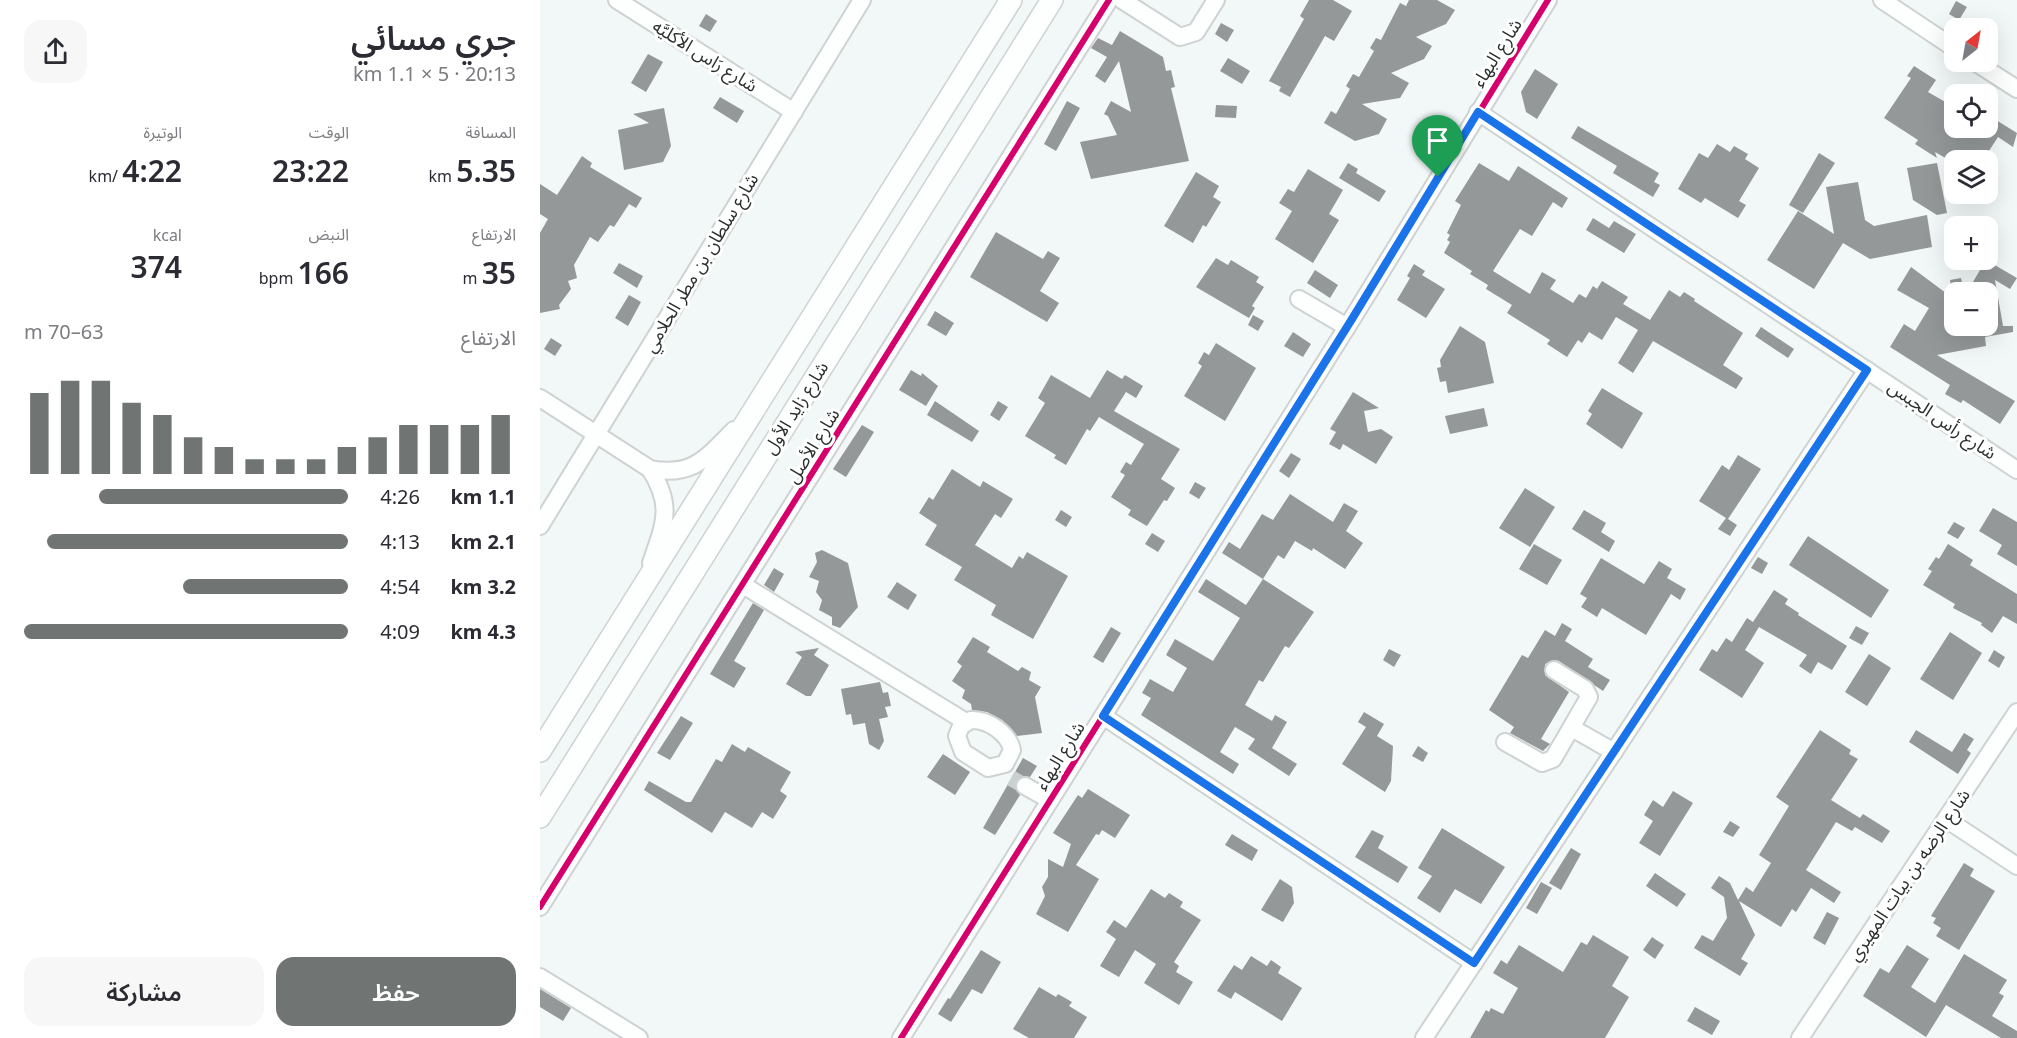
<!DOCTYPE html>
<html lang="ar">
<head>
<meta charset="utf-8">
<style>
  :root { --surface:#fff; --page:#f7f7f7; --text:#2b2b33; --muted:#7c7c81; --accent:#707574 }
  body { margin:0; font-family:"Noto Sans","Noto Sans Arabic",sans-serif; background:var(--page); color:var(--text); direction:rtl; height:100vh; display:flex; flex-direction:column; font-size:22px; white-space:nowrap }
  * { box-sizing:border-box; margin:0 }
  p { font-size:20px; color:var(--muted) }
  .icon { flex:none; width:33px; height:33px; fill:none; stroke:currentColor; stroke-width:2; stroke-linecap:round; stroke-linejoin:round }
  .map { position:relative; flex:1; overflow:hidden; direction:ltr }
  .panel { display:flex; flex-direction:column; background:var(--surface); width:540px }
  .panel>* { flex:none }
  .needle { width:39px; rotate:31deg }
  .controls { position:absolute; left:1404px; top:18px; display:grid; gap:12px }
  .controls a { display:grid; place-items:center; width:54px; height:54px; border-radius:12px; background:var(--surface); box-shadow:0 6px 24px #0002; font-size:30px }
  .pin { position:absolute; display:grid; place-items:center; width:51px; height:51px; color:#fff; margin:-62px -26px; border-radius:50% 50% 50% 0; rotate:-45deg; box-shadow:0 0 6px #0007 }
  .pin .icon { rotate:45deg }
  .round { display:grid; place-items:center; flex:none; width:63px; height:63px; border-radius:18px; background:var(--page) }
  .summary { display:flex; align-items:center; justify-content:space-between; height:102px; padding:0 24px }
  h1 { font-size:33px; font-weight:600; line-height:45px }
  .stats { display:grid; grid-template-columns:repeat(3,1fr); gap:9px; height:102px; padding:6px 24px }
  .stats div { display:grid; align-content:center }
  .stats b { font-size:30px; font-weight:600 }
  .stats small { font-size:16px; font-weight:400 }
  .stats p { font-size:16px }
  .chart { height:168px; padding:12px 24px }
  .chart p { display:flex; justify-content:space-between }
  .chart svg { width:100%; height:108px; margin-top:6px; stroke:var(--accent); stroke-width:6 }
  .cta { display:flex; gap:12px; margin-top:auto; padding:12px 24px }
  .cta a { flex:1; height:69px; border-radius:18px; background:var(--accent); color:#fff; font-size:24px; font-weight:600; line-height:69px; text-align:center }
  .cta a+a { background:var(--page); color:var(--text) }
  ul { padding:0 24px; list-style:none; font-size:20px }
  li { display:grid; grid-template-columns:96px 72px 1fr; align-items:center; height:45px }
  li i { height:15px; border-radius:8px; background:var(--accent) }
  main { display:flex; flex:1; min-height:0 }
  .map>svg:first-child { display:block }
  .building { fill:#949898 }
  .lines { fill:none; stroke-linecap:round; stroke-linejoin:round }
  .minor-tunnel { stroke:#c9d0cf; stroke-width:16; stroke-dasharray:16 8; stroke-linecap:butt }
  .minor-casing { stroke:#ced3d2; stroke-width:20 }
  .major-casing { stroke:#ced3d2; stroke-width:24 }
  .minor { stroke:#fdfefe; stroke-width:16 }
  .major { stroke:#fdfefe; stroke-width:21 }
  .cycleway-casing { stroke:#fff; stroke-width:10 }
  .cycleway { stroke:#d6006c; stroke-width:6 }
  .route-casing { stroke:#fff; stroke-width:12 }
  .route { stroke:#1a73e8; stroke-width:8 }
  .labels { text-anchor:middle; stroke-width:6; stroke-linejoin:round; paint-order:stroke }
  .street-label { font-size:18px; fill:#2a2f2e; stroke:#fff }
</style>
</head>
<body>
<main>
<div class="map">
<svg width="1477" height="1038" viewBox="0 0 1477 1038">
  <rect width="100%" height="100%" fill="#f1f8f7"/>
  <!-- building -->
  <g class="building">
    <polygon points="769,0 793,0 812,11 794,41 785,36 750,97 739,91 741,87 729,81 764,19 760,16"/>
    <polygon points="869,0 897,0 915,10 906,24 876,37 892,46 884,59 851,73 869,83 860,98 822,104 847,119 839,134 815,141 784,123 791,111 796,114 810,89 806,86 813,74 819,77 834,51 830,48 836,38 841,40 860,3 866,6"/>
    <polygon points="1416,1 1427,7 1419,20 1409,14"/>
    <polygon points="166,14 177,21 170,32 159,26"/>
    <polygon points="681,23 694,30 687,42 675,34"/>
    <polygon points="580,31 623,57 626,71 631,70 635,87 631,88 649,161 551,179 540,142 577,135 568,116 564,114 571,101 591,112 579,61 565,83 555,76 567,57 551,48 558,38 572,45"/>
    <polygon points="108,54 123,62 106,92 91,83"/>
    <polygon points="688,58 710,71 702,84 680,71"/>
    <polygon points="1374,66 1396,80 1388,92 1414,107 1414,128 1448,128 1448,115 1477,133 1473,147 1458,137 1443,160 1409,160 1395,152 1397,158 1375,144 1378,140 1344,118 1371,78 1367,76"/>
    <polygon points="995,69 1018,84 997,119 986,112 981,92"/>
    <polygon points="180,97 204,111 197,123 173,108"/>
    <polygon points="527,101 540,108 516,151 504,144"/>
    <polygon points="676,105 697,106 696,118 675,117"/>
    <polygon points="124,108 131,146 123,162 84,170 78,130 109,123 93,114"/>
    <polygon points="1038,126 1119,173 1114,182 1120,185 1113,197 1073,173 1077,166 1031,138"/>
    <polygon points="1177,144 1190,152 1194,146 1208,154 1205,159 1219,168 1199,201 1206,205 1198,218 1165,198 1161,203 1138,189 1159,153 1168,158"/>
    <polygon points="1279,153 1295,163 1263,213 1249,205"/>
    <polygon points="42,156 52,163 50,167 102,198 96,208 89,204 74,227 70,225 58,242 50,237 34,265 37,278 28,281 31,289 19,305 20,309 0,313 0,233 8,219 0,214 0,184 17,195"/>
    <polygon points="808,163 818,169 816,173 846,191 839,202 799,178"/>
    <polygon points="939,163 969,181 978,166 1028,198 1022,208 1013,202 992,236 980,229 953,271 990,294 1002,272 1016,280 1010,289 1033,303 1039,294 1046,298 1053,286 1057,289 1062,281 1088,297 1083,304 1110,320 1129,290 1140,297 1144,292 1155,299 1154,301 1203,333 1183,365 1203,378 1196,389 1113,341 1093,373 1078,363 1098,330 1076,317 1062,340 1049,332 1042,343 1038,340 1027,357 1007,344 1010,340 967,313 972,305 946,289 948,285 930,274 932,271 904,253 910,242 907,240 910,235 907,233 921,205 915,201"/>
    <polygon points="1397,163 1407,213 1397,215 1373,200 1367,168"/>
    <polygon points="768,169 803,190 789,214 799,220 773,263 735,239 752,211 739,203 748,189 754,192"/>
    <polygon points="656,172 679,186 673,197 681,202 666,227 663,225 653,243 624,226"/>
    <polygon points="1318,182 1325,220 1334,226 1387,215 1392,247 1330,259 1303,243 1274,289 1227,260 1258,211 1294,234 1286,187"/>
    <polygon points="1053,218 1069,228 1074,221 1096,234 1084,253 1046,230"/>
    <polygon points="456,232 503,259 508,251 520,258 500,291 519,303 507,322 430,277"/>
    <polygon points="676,258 688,265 691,260 719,277 716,282 724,287 712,306 715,308 709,318 656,287"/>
    <polygon points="1446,260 1477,278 1470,289 1455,280 1463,326 1473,326 1473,332 1445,337 1446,346 1397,355 1475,401 1460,424 1423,400 1421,403 1405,394 1410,385 1350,347 1364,324 1375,331 1389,308 1357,290 1371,267 1414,299 1414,326 1448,326 1448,292 1427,292"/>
    <polygon points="79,263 103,276 97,288 73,273"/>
    <polygon points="874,264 885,271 882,275 905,289 886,318 857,300 870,278 867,276"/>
    <polygon points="775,270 798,285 790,298 767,283"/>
    <polygon points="1421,278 1424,292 1412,292 1410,280"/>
    <polygon points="89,295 101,302 88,326 75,318"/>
    <polygon points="395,311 414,323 406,336 387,325"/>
    <polygon points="713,315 724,321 718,331 708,325"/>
    <polygon points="920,326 945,342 954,383 908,393 906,381 900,382 897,368 901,367 900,360"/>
    <polygon points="1221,327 1254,349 1248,358 1215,336"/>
    <polygon points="753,332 771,344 763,357 744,346"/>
    <polygon points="11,338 22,345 15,356 4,349"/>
    <polygon points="676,343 716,368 685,421 644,396 662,366 658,363 664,352 669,355"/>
    <polygon points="371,370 381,376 382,373 398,386 386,406 359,390"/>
    <polygon points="567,370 582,379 585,375 603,386 596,398 586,392 574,411 640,449 621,479 635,488 627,501 624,500 607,526 588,515 591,510 571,497 585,475 580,472 586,462 591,465 604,444 559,417 550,431 547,429 526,465 514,458 516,455 485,436 505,403 498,398 511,375 550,398"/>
    <polygon points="1062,388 1103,413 1082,449 1046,424 1052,414 1048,411"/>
    <polygon points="813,392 839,408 824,411 828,432 841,429 853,437 836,464 803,444 800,450 789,444 796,432 790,429"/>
    <polygon points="395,401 439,431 432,442 387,415"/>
    <polygon points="458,401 468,407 459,421 450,415"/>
    <polygon points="944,408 948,426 910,434 905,416"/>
    <polygon points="322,425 334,432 306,477 293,469"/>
    <polygon points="751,453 761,459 749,478 739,471"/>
    <polygon points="1198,455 1221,469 1188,519 1197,525 1190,536 1178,529 1186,518 1159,501 1182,465 1189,470"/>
    <polygon points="412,469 440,487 443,481 473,499 461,518 455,514 435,545 472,568 479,556 483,559 487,552 528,576 493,639 451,615 456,605 414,580 422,567 385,545 397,525 379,513 389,497 393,500"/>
    <polygon points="655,482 666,488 659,499 649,493"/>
    <polygon points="985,488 1015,507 990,547 959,528"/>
    <polygon points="750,494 793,522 804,503 818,511 806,531 823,543 805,569 773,548 772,551 755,541 744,559 738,555 723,579 682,553 689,542 700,549 722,514 733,520"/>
    <polygon points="1453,508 1477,522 1477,566 1457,554 1462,545 1439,531"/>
    <polygon points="521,510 532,517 526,527 515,520"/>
    <polygon points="1044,510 1066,523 1061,532 1075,541 1069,552 1032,529"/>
    <polygon points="1414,522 1425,528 1418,539 1407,533"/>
    <polygon points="612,533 625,541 618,552 605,544"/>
    <polygon points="1268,536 1349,590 1331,618 1249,565"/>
    <polygon points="994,544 1022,560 1007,585 979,569"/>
    <polygon points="1408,544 1433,560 1430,565 1477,594 1477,624 1463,616 1452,633 1441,625 1442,623 1413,608 1415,604 1383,585 1392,571 1388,569 1396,557 1399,559"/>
    <polygon points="282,550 308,563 318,607 300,628 292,625 292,617 279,610 282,600 276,592 279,581 269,577 277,562 275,553"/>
    <polygon points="1218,557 1228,563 1222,574 1211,568"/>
    <polygon points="1061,558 1104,584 1119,561 1132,569 1127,578 1146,589 1140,600 1131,594 1106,635 1062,608 1057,617 1041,607 1047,598 1040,594"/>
    <polygon points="234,568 244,574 234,592 224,585"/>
    <polygon points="666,579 706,605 723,579 774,612 749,648 745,646 723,682 719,680 705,705 732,721 735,715 747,722 732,748 757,764 749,776 708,749 715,739 695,727 680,752 699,764 693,774 601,715 611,698 602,693 610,679 633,692 647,668 626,655 635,639 673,661 700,618 658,592"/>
    <polygon points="357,582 377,595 368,610 347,597"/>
    <polygon points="1234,590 1248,599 1245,604 1259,613 1258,615 1307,646 1292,670 1278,662 1271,674 1259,666 1267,655 1219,627 1205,650 1224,663 1202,698 1159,670 1172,649 1177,652 1186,638 1192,642 1207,618 1213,622"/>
    <polygon points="213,603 224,610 194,661 206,668 194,688 170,674"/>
    <polygon points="1022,623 1032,629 1025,641 1053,659 1048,667 1070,680 1063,691 1019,661 1014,660 1005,664 1005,675 1029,692 1001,739 1010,744 1003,751 970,733 974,727 949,710 982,655 988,658 1005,630 1015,636"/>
    <polygon points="1316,626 1329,633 1322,645 1309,638"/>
    <polygon points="571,627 581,633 563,663 553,657"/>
    <polygon points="1410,632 1442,653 1413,700 1380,679"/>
    <polygon points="433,637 450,647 447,652 478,671 482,667 491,672 489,680 501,687 495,697 502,733 477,736 462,720 447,712 432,710 431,704 422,698 425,690 412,681 422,666 417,662"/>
    <polygon points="279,648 274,655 289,665 271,696 266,696 246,684 262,657 255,652"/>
    <polygon points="849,649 861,655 854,667 843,660"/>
    <polygon points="1454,650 1465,657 1459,668 1448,661"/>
    <polygon points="1329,654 1351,668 1327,706 1305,692"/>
    <polygon points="340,682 343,693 348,692 351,706 345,707 348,717 339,719 344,741 339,750 329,744 325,723 313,725 311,714 306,715 301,689"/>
    <polygon points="824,712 844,724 837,736 853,746 851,781 845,792 802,764 826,727 818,722"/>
    <polygon points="141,716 153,723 130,760 117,753"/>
    <polygon points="1280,730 1311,750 1309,754 1318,759 1291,800 1320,818 1323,814 1350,831 1342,843 1315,827 1312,831 1296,822 1266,870 1301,892 1294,903 1271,888 1256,912 1252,909 1241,927 1199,901 1215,935 1201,959 1208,963 1200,976 1154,948 1162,935 1173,941 1187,918 1184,897 1171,888 1179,876 1190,883 1198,900 1206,887 1213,892 1231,863 1219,855 1249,806 1236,797"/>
    <polygon points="1376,730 1412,752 1424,733 1434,739 1427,750 1431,753 1418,774 1369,742"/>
    <polygon points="192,744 205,752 208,747 251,772 240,791 247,796 233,819 222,812 212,828 185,812 172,833 104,790 109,781 146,802 151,802 176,759 182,762"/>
    <polygon points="878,746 888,753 883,762 872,756"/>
    <polygon points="403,754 430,772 415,795 387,777"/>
    <polygon points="483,758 497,766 490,777 484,776 476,780 475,787 480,795 455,835 443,828"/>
    <polygon points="548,789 590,815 575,838 562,830 559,835 556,834 536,865 559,879 528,932 496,914 505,896 502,887 508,877 508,859 523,867 531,844 513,833 538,795 542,798"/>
    <polygon points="1133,791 1153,803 1120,856 1099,843 1113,821 1104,815 1113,800 1123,807"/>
    <polygon points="1190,821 1200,827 1193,837 1183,832"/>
    <polygon points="902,828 965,867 941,904 915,889 900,913 877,898 892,876 878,868"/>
    <polygon points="832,830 844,836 838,848 868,867 858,883 815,857"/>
    <polygon points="692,834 718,850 712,861 685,845"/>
    <polygon points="1031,848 1041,854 1021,890 1009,883"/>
    <polygon points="1424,863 1434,869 1430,876 1455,891 1419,950 1396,936 1401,928 1393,923 1396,918 1391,916"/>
    <polygon points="1115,873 1146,894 1137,907 1106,886"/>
    <polygon points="740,879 752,887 754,903 743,922 721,910"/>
    <polygon points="1001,882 1012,888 997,914 986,908"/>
    <polygon points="611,889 625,898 629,893 643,902 640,907 661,920 634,962 639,966 636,972 653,982 639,1005 604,983 616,964 595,950 579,977 560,966 576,939 566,932 574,920 586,928"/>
    <polygon points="1287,912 1299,918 1285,945 1273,938"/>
    <polygon points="1053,935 1089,957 1072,986 1089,997 1065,1038 930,1038 946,1010 949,1012 951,1008 963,1014 978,988 953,973 961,960 967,964 979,945 1023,972 1041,942 1047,945"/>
    <polygon points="1112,937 1124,945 1115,959 1103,950"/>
    <polygon points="1367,945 1389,959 1371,987 1395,1003 1424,954 1467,980 1459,993 1464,996 1452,1016 1477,1031 1477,1038 1461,1038 1406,1005 1386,1037 1323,996 1340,968 1349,973"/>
    <polygon points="441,950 461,962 442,994 432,989 411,1022 398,1014 408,998 410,999"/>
    <polygon points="711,956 727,966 731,960 741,967 738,973 762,988 742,1021 695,992 691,999 677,991 694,965 702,970"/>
    <polygon points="499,987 516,997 518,994 532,1002 529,1006 547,1017 534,1038 489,1038 473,1029"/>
    <polygon points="0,989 31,1008 23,1021 0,1007"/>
    <polygon points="1155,1007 1180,1021 1172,1035 1147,1021"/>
  </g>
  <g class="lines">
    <!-- minor-tunnel -->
    <polyline class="minor-tunnel" points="471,778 485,786"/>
    <defs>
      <g id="minor">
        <polyline points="77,0 254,112"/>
        <polyline points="582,0 640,37 656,32 676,0"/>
        <polyline points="1342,0 1414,48"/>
        <polyline points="1435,62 1477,89"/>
        <polyline points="938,112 1477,470"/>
        <polyline points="759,299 807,327"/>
        <path d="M0,398l110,71c43,8 56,-11 84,-39"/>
        <path d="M110,469c24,38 14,55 1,94"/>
        <polyline points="0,526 322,0"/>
        <polyline points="203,585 426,722"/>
        <polyline points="563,716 934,963"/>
        <path d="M431,720c17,-1 38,14 41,30l-7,14 -17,4 -25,-16 -6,-16 4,-10z"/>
        <polyline points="1032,728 1074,752"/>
        <polyline points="965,742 1002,763 1013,759 1049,697 1045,689 1014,670"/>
        <polyline points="485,786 510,800"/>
        <polyline points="1406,819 1477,866"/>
        <polyline points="0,907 569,0"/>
        <polyline points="0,977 99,1038"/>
        <polyline points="361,1038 812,319 1008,0"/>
        <polyline points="884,1038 1327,370"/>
        <polyline points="1260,1038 1477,712"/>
      </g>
      <g id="major">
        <polyline points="0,751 471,0"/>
        <polyline points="0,817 512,0"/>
      </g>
    </defs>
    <!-- minor casing -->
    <use href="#minor" class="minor-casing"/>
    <!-- major casing -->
    <use href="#major" class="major-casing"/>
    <!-- minor -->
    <use href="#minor" class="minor"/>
    <!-- major -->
    <use href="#major" class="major"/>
    <defs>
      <g id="cycleway">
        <polyline points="0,907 569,0"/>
        <polyline points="361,1038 812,319 1008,0"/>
      </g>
    </defs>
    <!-- cycleway casing -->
    <use href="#cycleway" class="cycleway-casing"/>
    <!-- cycleway -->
    <use href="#cycleway" class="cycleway"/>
  </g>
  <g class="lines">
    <defs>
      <polygon id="route" points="938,112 1327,370 934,963 563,716 812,319"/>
    </defs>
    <!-- route casing -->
    <use href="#route" class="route-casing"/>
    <!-- route -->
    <use href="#route" class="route"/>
  </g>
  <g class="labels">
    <!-- street labels -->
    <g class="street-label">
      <text transform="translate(957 53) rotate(-58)" y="6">شارع البهاء</text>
      <text transform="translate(165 56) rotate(32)" y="6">شارع رَاس الأكليَّه</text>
      <text transform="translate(161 263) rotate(-59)" y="6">شارع سلطان بن مطر الحلامي</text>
      <text transform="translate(256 408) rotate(-58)" y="6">شارع زايد الأول</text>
      <text transform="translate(1402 420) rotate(34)" y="6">شارع رأس الجبس</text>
      <text transform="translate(273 446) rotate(-58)" y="6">شارع الأصل</text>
      <text transform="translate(520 756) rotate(-58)" y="6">شارع البهاء</text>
      <text transform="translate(1369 875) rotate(-56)" y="6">شارع الرضه بن بيات المهيري</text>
    </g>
  </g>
</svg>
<div class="controls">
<a><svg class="needle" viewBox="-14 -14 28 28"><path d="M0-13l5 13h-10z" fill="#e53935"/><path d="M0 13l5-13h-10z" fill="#7c7c81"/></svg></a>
<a><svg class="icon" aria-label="locate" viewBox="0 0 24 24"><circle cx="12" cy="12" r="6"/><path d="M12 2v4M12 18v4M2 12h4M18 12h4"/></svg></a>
<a><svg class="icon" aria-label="layers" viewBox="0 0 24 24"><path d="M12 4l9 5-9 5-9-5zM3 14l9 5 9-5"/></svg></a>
<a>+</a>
<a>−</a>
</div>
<div class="pin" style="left:898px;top:177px;background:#1e9e55"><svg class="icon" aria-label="arrive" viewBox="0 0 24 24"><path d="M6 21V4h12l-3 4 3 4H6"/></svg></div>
</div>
<section class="panel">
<div class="summary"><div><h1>جري مسائي</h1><p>20:13 · 5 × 1.1 km</p></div><a class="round"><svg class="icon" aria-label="share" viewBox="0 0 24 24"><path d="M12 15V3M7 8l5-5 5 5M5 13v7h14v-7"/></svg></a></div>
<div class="stats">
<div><p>المسافة</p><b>5.35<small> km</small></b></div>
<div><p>الوقت</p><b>23:22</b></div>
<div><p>الوتيرة</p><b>4:22<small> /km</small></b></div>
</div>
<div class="stats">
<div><p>الارتفاع</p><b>35<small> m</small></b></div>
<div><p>النبض</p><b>166<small> bpm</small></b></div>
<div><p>kcal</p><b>374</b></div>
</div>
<div class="chart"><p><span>الارتفاع</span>63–70 m</p>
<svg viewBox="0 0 160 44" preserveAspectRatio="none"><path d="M5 44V11M15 44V6M25 44V6M35 44V15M45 44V20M55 44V29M65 44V33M75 44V38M85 44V38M95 44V38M105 44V33M115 44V29M125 44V24M135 44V24M145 44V24M155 44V20"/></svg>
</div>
<ul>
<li><b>1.1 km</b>4:26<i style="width:77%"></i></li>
<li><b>2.1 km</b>4:13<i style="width:93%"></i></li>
<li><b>3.2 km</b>4:54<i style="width:51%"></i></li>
<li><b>4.3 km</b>4:09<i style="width:100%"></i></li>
</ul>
<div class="cta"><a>حفظ</a><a>مشاركة</a></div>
</section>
</main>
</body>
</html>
